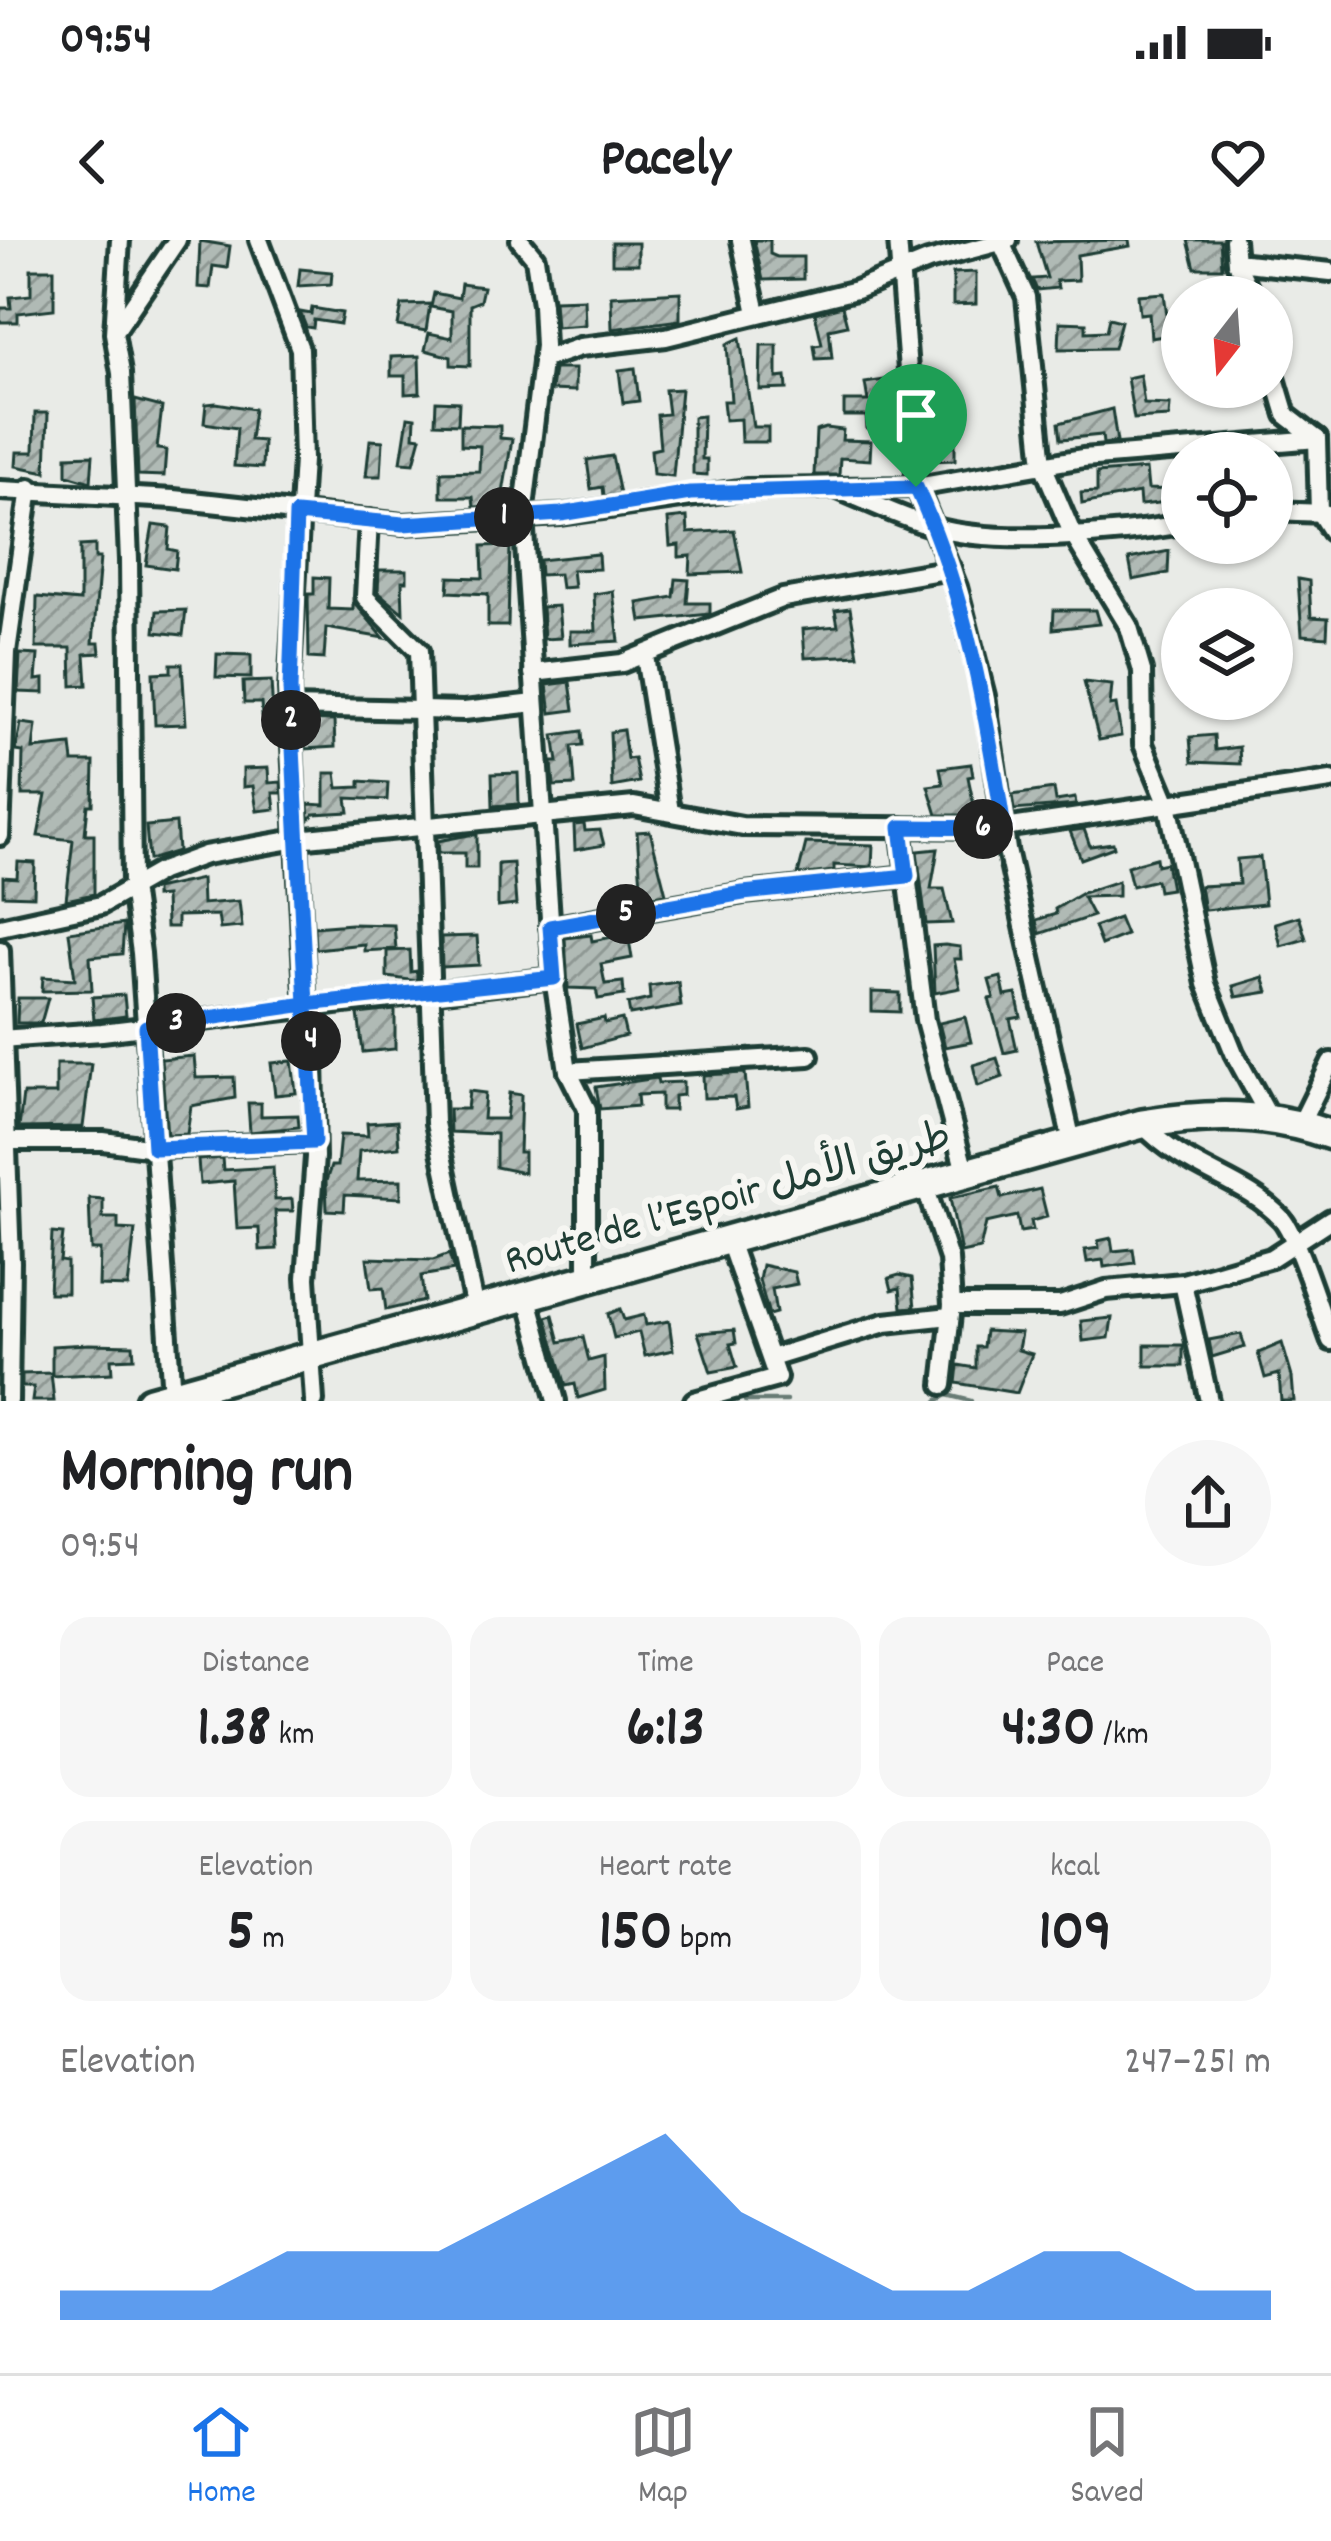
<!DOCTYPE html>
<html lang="en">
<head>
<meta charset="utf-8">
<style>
  :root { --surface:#fff; --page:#f6f6f6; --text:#202124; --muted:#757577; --line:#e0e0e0; --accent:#1a73e8 }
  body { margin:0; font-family:Dekko,"Playpen Sans Arabic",sans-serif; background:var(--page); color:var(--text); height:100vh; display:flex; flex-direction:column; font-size:45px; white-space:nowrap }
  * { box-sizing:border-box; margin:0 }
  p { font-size:39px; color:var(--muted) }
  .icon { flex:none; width:66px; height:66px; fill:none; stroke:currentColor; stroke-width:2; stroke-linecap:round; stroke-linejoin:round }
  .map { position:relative; height:1161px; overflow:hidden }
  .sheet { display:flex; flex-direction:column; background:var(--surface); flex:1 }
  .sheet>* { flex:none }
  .needle { width:78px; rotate:197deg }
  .buttons { position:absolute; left:1161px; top:36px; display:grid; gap:24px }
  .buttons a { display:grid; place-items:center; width:132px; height:132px; border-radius:50%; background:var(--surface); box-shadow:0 3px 9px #0004; font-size:60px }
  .pin { position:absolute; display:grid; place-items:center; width:102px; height:102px; color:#fff; margin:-123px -51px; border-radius:50% 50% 50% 0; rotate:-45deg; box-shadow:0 0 12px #0007 }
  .pin .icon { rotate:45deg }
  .km { position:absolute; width:60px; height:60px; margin:-30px; border-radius:50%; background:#222; color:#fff; font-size:33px; line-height:60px; text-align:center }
  .round { display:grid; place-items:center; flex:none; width:126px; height:126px; border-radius:63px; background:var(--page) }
  .overview { display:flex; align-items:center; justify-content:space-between; height:204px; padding:0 60px }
  h1 { font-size:66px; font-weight:700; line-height:90px }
  .stats { display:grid; grid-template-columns:repeat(3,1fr); gap:18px; height:204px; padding:12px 60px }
  .stats div { display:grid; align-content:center; border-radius:30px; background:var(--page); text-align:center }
  .stats b { font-size:60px; font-weight:700 }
  .stats small { font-size:33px; font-weight:400 }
  .stats p { font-size:33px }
  .chart { height:336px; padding:24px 60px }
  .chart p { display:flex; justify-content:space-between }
  .chart svg { width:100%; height:216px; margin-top:12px; fill:var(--accent); opacity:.7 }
  .status { display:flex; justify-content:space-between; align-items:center; height:84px; padding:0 60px; background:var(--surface); direction:ltr }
  .status svg { height:33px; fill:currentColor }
  header { display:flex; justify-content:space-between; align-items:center; height:156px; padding:0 60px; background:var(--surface); font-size:54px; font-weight:700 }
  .menu { display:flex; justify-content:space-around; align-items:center; height:168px; border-top:3px solid var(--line); background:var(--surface); font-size:33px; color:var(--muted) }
  .menu a { display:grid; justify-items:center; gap:6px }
  .menu .active { color:var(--accent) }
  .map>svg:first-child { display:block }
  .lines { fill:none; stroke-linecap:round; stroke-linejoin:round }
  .stream { stroke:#687c75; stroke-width:4.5 }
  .building { fill:url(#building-hatch); stroke:#1f3d34; stroke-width:3 }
  .minor-casing { stroke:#1f3d34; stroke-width:26 }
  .trunk-casing { stroke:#1f3d34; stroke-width:36 }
  .minor { stroke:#f6f6f2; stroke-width:16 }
  .trunk { stroke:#f6f6f2; stroke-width:27 }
  .route-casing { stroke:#fff; stroke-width:24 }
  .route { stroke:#1a73e8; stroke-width:15 }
  .labels { text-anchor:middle; stroke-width:12; stroke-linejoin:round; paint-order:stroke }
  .street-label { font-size:42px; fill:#1f3d34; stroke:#f6f6f2 }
</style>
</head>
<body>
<div class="status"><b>09:54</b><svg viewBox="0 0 49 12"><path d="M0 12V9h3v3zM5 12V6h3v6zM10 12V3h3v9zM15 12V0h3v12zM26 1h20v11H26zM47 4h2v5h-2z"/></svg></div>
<header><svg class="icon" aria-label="back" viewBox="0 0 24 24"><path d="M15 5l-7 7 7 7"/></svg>Pacely<svg class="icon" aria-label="heart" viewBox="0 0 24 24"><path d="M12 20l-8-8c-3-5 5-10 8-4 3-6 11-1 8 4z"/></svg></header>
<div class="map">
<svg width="1331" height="1161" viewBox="0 0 1331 1161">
  <defs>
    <pattern id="building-hatch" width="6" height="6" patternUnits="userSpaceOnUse" patternTransform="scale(3)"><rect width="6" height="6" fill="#b0bab5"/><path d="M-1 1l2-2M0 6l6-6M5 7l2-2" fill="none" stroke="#8f9894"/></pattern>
  </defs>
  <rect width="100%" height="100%" fill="#e9ebe7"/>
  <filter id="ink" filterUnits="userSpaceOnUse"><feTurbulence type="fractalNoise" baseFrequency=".00833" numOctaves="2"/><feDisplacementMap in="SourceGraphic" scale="24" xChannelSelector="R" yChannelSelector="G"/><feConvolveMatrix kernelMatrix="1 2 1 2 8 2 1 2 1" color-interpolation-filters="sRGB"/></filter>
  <g filter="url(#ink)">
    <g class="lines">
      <!-- stream -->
      <g class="stream">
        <polyline points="745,1161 787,1161"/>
        <polyline points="937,1161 947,1155 971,1161"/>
      </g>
    </g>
    <!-- building -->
    <g class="building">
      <polygon points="754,0 770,0 770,14 777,17 803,17 803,39 763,40"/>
      <polygon points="1129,0 1130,6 1077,15 1078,40 1056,41 1058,48 1037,50 1032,39 1047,38 1036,2"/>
      <polygon points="1188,0 1220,0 1222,28 1195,28"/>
      <polygon points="200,1 230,6 227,28 213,26 210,48 198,47"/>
      <rect x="612" y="3" width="26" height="21"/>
      <polygon points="31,29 54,29 54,69 18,73 18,82 0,82 0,68 11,68 10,57 31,55"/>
      <polygon points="300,29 332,32 331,44 298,46"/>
      <polygon points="976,32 976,64 953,65 953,33"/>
      <polygon points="461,44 483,47 480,61 470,65 470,126 451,125 451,117 425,110 429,93 452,98 452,71 431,67 434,53 459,58"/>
      <polygon points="680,52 680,80 612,89 611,56"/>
      <polygon points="1164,53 1168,83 1177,83 1177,94 1151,98 1149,73 1140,74 1138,55"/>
      <polygon points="584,59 585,85 556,87 554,60"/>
      <polygon points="430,64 426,91 398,86 402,65"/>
      <polygon points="842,66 847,85 829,89 832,118 816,119 814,105 822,104 815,73"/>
      <polygon points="312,68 342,73 340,84 314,80 313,88 306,87 300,72 311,74"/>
      <polygon points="1109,78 1121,81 1114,108 1059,109 1060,82 1086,83 1086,92 1106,91"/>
      <polygon points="740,98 753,187 768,187 768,202 741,202 740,179 725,180 723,161 731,161 727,104"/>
      <polygon points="761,105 777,105 777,138 786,137 787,149 760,150"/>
      <polygon points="419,116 420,153 405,154 405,136 391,136 391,117"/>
      <polygon points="635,128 639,161 623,163 619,130"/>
      <polygon points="554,129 575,129 575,151 551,150"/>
      <polygon points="1140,135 1144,164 1170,165 1169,177 1134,179 1127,138"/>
      <polygon points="891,139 899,173 887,175 888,187 867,189 866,176 844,176 844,161 868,161 865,143"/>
      <polygon points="681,149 673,236 653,234 651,210 660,208 657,175 668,174 665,150"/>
      <polygon points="135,160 162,167 157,209 166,210 164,236 138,235"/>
      <polygon points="436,161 459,162 458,184 435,183"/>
      <polygon points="216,163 254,169 250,200 263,201 262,228 234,226 237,188 204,183 206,164"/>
      <polygon points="1112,169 1117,202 1103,204 1102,195 1061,199 1059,183"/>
      <polygon points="35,173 48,173 46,232 16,226 17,212 34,212"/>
      <polygon points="703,176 702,219 707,219 707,235 693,234 693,177"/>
      <polygon points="408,177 415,178 414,196 421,197 414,223 401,222"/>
      <polygon points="461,185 500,186 500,198 512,199 502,259 512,259 512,265 474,267 473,257 441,257 441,232 479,231 480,206 461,205"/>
      <polygon points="826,188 843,190 842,200 871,201 870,220 840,218 839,235 814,235 816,191"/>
      <polygon points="955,194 955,220 928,221 927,195"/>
      <polygon points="370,200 383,201 381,236 366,236"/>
      <polygon points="93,215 91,242 67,235 67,216"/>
      <polygon points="612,216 620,254 604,256 603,247 591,249 587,220"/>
      <polygon points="1146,229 1148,249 1177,250 1178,261 1140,265 1139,253 1082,264 1081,253 1097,252 1097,233"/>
      <polygon points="687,277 688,293 734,290 742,332 690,334 691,316 679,317 679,305 670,306 668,279"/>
      <polygon points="153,285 170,287 168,309 177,311 175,329 146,325"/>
      <polygon points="95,305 95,318 100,318 93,403 99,403 100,413 85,414 87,445 72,446 71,408 36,408 37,357 80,361 80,306"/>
      <polygon points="510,305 508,386 488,386 488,354 448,352 449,337 483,338 482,306"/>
      <polygon points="1169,311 1168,333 1133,340 1129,319"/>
      <polygon points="598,314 599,329 572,330 574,347 561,348 559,334 540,335 539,320"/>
      <polygon points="379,330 407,330 407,341 402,341 403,373 378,352"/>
      <polygon points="314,337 329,338 328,369 353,370 353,361 384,398 326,388 324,419 309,418 308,354 314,354"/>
      <polygon points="676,339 689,340 687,363 710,363 710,374 641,381 638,363 674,357"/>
      <polygon points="1298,339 1309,341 1311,377 1328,378 1327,397 1302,395"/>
      <polygon points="613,351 619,401 570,404 570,391 596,391 594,354"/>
      <polygon points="558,366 561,398 544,399 542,367"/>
      <polygon points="850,368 858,415 805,418 803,389 838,386 835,370"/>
      <polygon points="186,370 183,395 155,392 157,371"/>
      <polygon points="1054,370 1095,370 1099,384 1053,389"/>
      <polygon points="20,414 38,415 36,440 44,439 44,453 18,452"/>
      <polygon points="217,414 251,415 251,438 216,437"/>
      <polygon points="171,424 182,424 186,484 155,485 153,433 171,432"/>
      <polygon points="271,441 273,476 262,476 261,463 244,463 243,442"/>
      <polygon points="570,442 574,470 551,473 547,445"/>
      <polygon points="1084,442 1112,445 1110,466 1116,465 1121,496 1099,500"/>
      <polygon points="303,480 334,481 335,507 305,509"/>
      <polygon points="21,483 36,485 33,509 71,505 73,522 94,522 93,565 88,565 85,594 94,594 94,654 66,660 73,600 38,596 46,555 22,555 23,512 16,511"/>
      <polygon points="623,490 627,519 634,518 639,542 612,547 610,492"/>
      <polygon points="582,491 583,505 572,506 575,545 554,546 552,522 558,522 554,495"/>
      <polygon points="1214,495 1215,510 1239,507 1240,524 1192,522 1190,497"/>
      <polygon points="971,524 973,536 968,537 976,575 937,575 928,546 943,544 940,528"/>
      <polygon points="268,528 269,543 281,542 282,553 273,553 275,569 257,571 253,546 243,547 243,529"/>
      <polygon points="325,533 336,533 338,548 360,547 360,541 388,543 387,560 347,558 349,572 314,574 309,580 308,564 325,565"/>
      <polygon points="518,533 519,564 493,566 492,534"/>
      <polygon points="1054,549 1056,561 1075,558 1076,565 1014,570 1012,555"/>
      <polygon points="176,583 178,611 149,620 146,586"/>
      <polygon points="584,584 585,591 600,590 604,605 575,610 574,585"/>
      <polygon points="1084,589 1090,606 1113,603 1114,607 1081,619 1070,591"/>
      <polygon points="650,591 666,654 642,658 637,592"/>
      <polygon points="469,595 477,595 477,628 465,628 465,613 439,613 438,601"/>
      <polygon points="806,603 873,605 872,627 834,625 834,631 798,635"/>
      <polygon points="938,609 931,649 944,649 952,683 926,684 917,611"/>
      <polygon points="1260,617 1265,664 1204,670 1200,646 1239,644 1237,619"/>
      <polygon points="1156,618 1157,625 1166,623 1171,649 1158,651 1156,640 1132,646 1127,626"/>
      <polygon points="18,622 35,623 34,656 3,655 3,637 17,638"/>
      <polygon points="513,623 516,665 498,667 498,624"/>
      <polygon points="201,639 202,664 239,661 242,687 220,689 218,675 177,676 177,687 166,687 165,656 155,657 155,649"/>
      <polygon points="1118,641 1118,656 1083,657 1093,676 1039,694 1036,680 1056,674 1055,669 1082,653"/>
      <polygon points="1299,676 1306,699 1281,706 1275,683"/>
      <polygon points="1119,678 1126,695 1101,705 1094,687"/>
      <polygon points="124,684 122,714 90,717 92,750 42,751 43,737 75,739 69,692"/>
      <polygon points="351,684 394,685 396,709 364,711 364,704 315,709 314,687"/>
      <polygon points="628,694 632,718 601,724 605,744 623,742 624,755 598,759 596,749 568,748 565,698 591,695 592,701"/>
      <polygon points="477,696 479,725 442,727 441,697"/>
      <polygon points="945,705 960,707 961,719 954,719 960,748 935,753 933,706"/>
      <polygon points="410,710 411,732 417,731 417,741 387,737 387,711"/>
      <polygon points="1001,737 1005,756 1016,754 1021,777 1010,779 1017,810 1004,813 989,759 994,758 989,740"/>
      <polygon points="1263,737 1268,752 1236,757 1233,746"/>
      <polygon points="678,742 681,766 630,775 628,764 650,759 649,746"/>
      <polygon points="872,752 900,753 900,772 872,771"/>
      <polygon points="124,755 126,776 94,780 92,757"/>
      <polygon points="18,758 48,758 41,783 17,783"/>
      <polygon points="395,770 395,809 363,812 358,774"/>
      <polygon points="965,777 971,802 945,807 939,783"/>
      <polygon points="604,778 605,783 622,779 626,796 582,808 577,784"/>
      <polygon points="194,816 196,838 234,837 235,858 191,866 187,894 167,895 161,819"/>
      <polygon points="997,818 1003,837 978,846 973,825"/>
      <polygon points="292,821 296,853 275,855 271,823"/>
      <polygon points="56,824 91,824 83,887 19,888 23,854 56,854"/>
      <polygon points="745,833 748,867 736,869 734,857 704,858 703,835"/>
      <polygon points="657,838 658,843 683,842 683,855 674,856 674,870 661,870 661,854 637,855 638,866 600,869 596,847"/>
      <polygon points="469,851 485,853 483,879 506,879 509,853 521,855 519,912 524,912 524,933 496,927 496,894 450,892 449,869 467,869"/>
      <polygon points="248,863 261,863 261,876 298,875 299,887 250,892"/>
      <polygon points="397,881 399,907 359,911 357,941 401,940 401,958 345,955 344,971 327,970 326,941 331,926 337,926 340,895 368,896 367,883"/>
      <polygon points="222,918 223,930 273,927 275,960 292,959 293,971 275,971 277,1009 260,1010 259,988 237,989 234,941 200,944 198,920"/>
      <polygon points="999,947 1002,958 1040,949 1047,977 1031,981 1033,990 1020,992 1017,976 986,983 980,1009 961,1013 950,958"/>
      <polygon points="89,958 103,959 103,978 118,978 118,989 135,990 128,1047 99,1046 100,1010 91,1010"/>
      <polygon points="52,993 63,994 60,1021 67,1022 67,1053 49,1053"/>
      <polygon points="1111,998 1113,1011 1133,1009 1135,1023 1104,1027 1103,1020 1087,1022 1085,1010 1099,1008 1098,1001"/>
      <polygon points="449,1014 454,1030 421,1036 424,1061 386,1070 383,1048 371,1049 367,1018 433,1020"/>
      <polygon points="762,1025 794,1032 797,1044 772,1049 776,1073 769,1075 759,1040"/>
      <polygon points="899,1035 912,1038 915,1067 902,1068 900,1048 892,1050 889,1038"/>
      <polygon points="620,1069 624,1080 644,1075 646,1085 669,1081 673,1110 645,1116 639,1092 614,1098 608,1074"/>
      <polygon points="553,1075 560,1102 583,1097 589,1121 604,1117 605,1150 578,1158 575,1144 566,1146 546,1077"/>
      <polygon points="1112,1078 1109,1098 1083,1101 1081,1081"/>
      <polygon points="734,1090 736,1103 730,1104 737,1127 711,1132 698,1093"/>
      <polygon points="985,1091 1021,1093 1018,1110 1032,1114 1017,1153 956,1143 958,1125 976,1128 976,1107 983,1107"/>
      <polygon points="1241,1094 1245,1107 1212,1117 1209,1100"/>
      <polygon points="1282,1103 1292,1137 1294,1161 1281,1161 1279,1134 1265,1138 1258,1113"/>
      <polygon points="89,1104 133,1105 134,1118 111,1119 112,1133 52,1136 52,1106"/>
      <rect x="1145" y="1105" width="38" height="21"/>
      <polygon points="51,1133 54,1161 32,1161 34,1147 22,1147 22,1134"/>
    </g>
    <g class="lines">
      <defs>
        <g id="minor">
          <polyline points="120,0 114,93 121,133 129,320 132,647 141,713 172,1155"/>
          <polyline points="259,0 300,109 303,220 289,449 305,753 313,818 315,917 306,1038 314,1161"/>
          <polyline points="520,0 535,18 542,64 544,106 523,276 554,738 568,831 587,869 587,1038"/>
          <polyline points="741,0 757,73"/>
          <polyline points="898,0 917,247 957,347 985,456 1007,610 1072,902"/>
          <polyline points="1000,0 1026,57 1043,225 1072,293 1129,387 1142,431 1143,504 1168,564 1206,744 1234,813 1269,877"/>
          <polyline points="1234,0 1236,22 1253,57"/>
          <polyline points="1236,22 1331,32"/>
          <polyline points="118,87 177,0"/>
          <polyline points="542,120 580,107 666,97 856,50 928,21 1008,0"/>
          <polyline points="1272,128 1286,175 1317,199"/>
          <polyline points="1317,199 1319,272 1331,291"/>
          <path d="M838,249c31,13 62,28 95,38 60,19 186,8 249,-3"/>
          <polyline points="0,250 174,259 403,284 561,275 746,249 917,247 1083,218 1317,199"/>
          <polyline points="1272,271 1324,273"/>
          <polyline points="369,280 365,357 419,411 435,883 475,1069"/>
          <polyline points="645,416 670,571"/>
          <polyline points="533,433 622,423 783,358 951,329"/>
          <polyline points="290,467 464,471 535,463"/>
          <polyline points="901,587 925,780 965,932"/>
          <polyline points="0,596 7,412 30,248"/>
          <polyline points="0,687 101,665 161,631 205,615 297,599 634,566 742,586 1004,588 1331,540"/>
          <polyline points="550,687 744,653 907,636"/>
          <polyline points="0,710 11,1022 9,1161"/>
          <polyline points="0,799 102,792 554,738"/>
          <polyline points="568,831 809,816"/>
          <path d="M1142,884c45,48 102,54 140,95 15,17 39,96 49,122"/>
          <polyline points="1300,885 1331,822"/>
          <polyline points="0,901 103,901 154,908 314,902"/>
          <polyline points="924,943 949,1019 952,1065 943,1145"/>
          <polyline points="1183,1043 1209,1161"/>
          <polyline points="527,1055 556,1161"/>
          <polyline points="952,1065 1060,1065 1106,1050 1183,1043 1271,1018 1331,979"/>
          <polyline points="771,1118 885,1083 950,1076"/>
          <polyline points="694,1161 777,1138 728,998"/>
        </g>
        <path id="trunk" d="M150,1161l992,-277c67,-11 125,-12 189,11"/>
      </defs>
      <!-- minor casing -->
      <use href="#minor" class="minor-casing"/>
      <!-- trunk casing -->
      <use href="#trunk" class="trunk-casing"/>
      <!-- minor -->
      <use href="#minor" class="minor"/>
      <!-- trunk -->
      <use href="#trunk" class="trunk"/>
    </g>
  </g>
  <g class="lines" filter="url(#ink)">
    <defs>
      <path id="route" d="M916,247l-226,6 -129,21 -158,10 -107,-10 -6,175 16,315 -160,23 8,121 160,-6 -8,-138 248,-26 -4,-51 193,-34 164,-17 -6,-49 103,1c-19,-119 -37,-231 -88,-341"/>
    </defs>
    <!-- route casing -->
    <use href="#route" class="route-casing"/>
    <!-- route -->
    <use href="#route" class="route"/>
  </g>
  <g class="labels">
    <!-- street labels -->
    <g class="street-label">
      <text transform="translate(727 955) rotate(-16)" y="15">Route de l’Espoir طريق الأمل</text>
    </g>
  </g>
</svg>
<div class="buttons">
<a><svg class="needle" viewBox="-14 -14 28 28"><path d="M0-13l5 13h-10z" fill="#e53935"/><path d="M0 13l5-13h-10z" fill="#757577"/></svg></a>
<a><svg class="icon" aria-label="locate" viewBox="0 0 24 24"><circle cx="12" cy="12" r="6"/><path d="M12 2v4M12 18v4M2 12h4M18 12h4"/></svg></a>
<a><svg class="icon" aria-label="layers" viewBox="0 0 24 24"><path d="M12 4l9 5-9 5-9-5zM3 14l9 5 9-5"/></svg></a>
</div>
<div class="pin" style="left:916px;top:247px;background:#1e9e55"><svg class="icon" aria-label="arrive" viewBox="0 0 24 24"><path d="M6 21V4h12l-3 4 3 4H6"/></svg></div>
<b class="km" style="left:504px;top:277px">1</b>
<b class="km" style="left:291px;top:480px">2</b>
<b class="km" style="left:176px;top:783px">3</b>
<b class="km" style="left:311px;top:801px">4</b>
<b class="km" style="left:626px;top:674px">5</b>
<b class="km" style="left:983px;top:589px">6</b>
</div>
<section class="sheet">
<div class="overview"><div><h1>Morning run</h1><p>09:54</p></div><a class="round"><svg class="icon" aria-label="share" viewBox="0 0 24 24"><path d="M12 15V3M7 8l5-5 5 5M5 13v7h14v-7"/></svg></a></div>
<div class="stats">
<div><p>Distance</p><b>1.38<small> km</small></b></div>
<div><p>Time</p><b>6:13</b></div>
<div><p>Pace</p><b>4:30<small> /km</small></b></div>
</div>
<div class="stats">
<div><p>Elevation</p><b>5<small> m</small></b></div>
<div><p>Heart rate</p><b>150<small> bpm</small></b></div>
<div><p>kcal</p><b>109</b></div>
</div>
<div class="chart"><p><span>Elevation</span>247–251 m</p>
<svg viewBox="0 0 160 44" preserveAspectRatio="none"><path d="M0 44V38L10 38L20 38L30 30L40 30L50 30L60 22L70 14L80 6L90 22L100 30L110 38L120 38L130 30L140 30L150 38L160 38V44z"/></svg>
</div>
</section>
<nav class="menu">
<a class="active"><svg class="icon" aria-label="home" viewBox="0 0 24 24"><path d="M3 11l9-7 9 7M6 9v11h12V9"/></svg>Home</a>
<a><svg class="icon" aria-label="map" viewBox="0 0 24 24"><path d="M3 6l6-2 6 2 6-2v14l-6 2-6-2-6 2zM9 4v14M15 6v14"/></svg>Map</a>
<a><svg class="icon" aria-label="saved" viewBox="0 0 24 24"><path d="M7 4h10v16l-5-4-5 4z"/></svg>Saved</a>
</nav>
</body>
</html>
